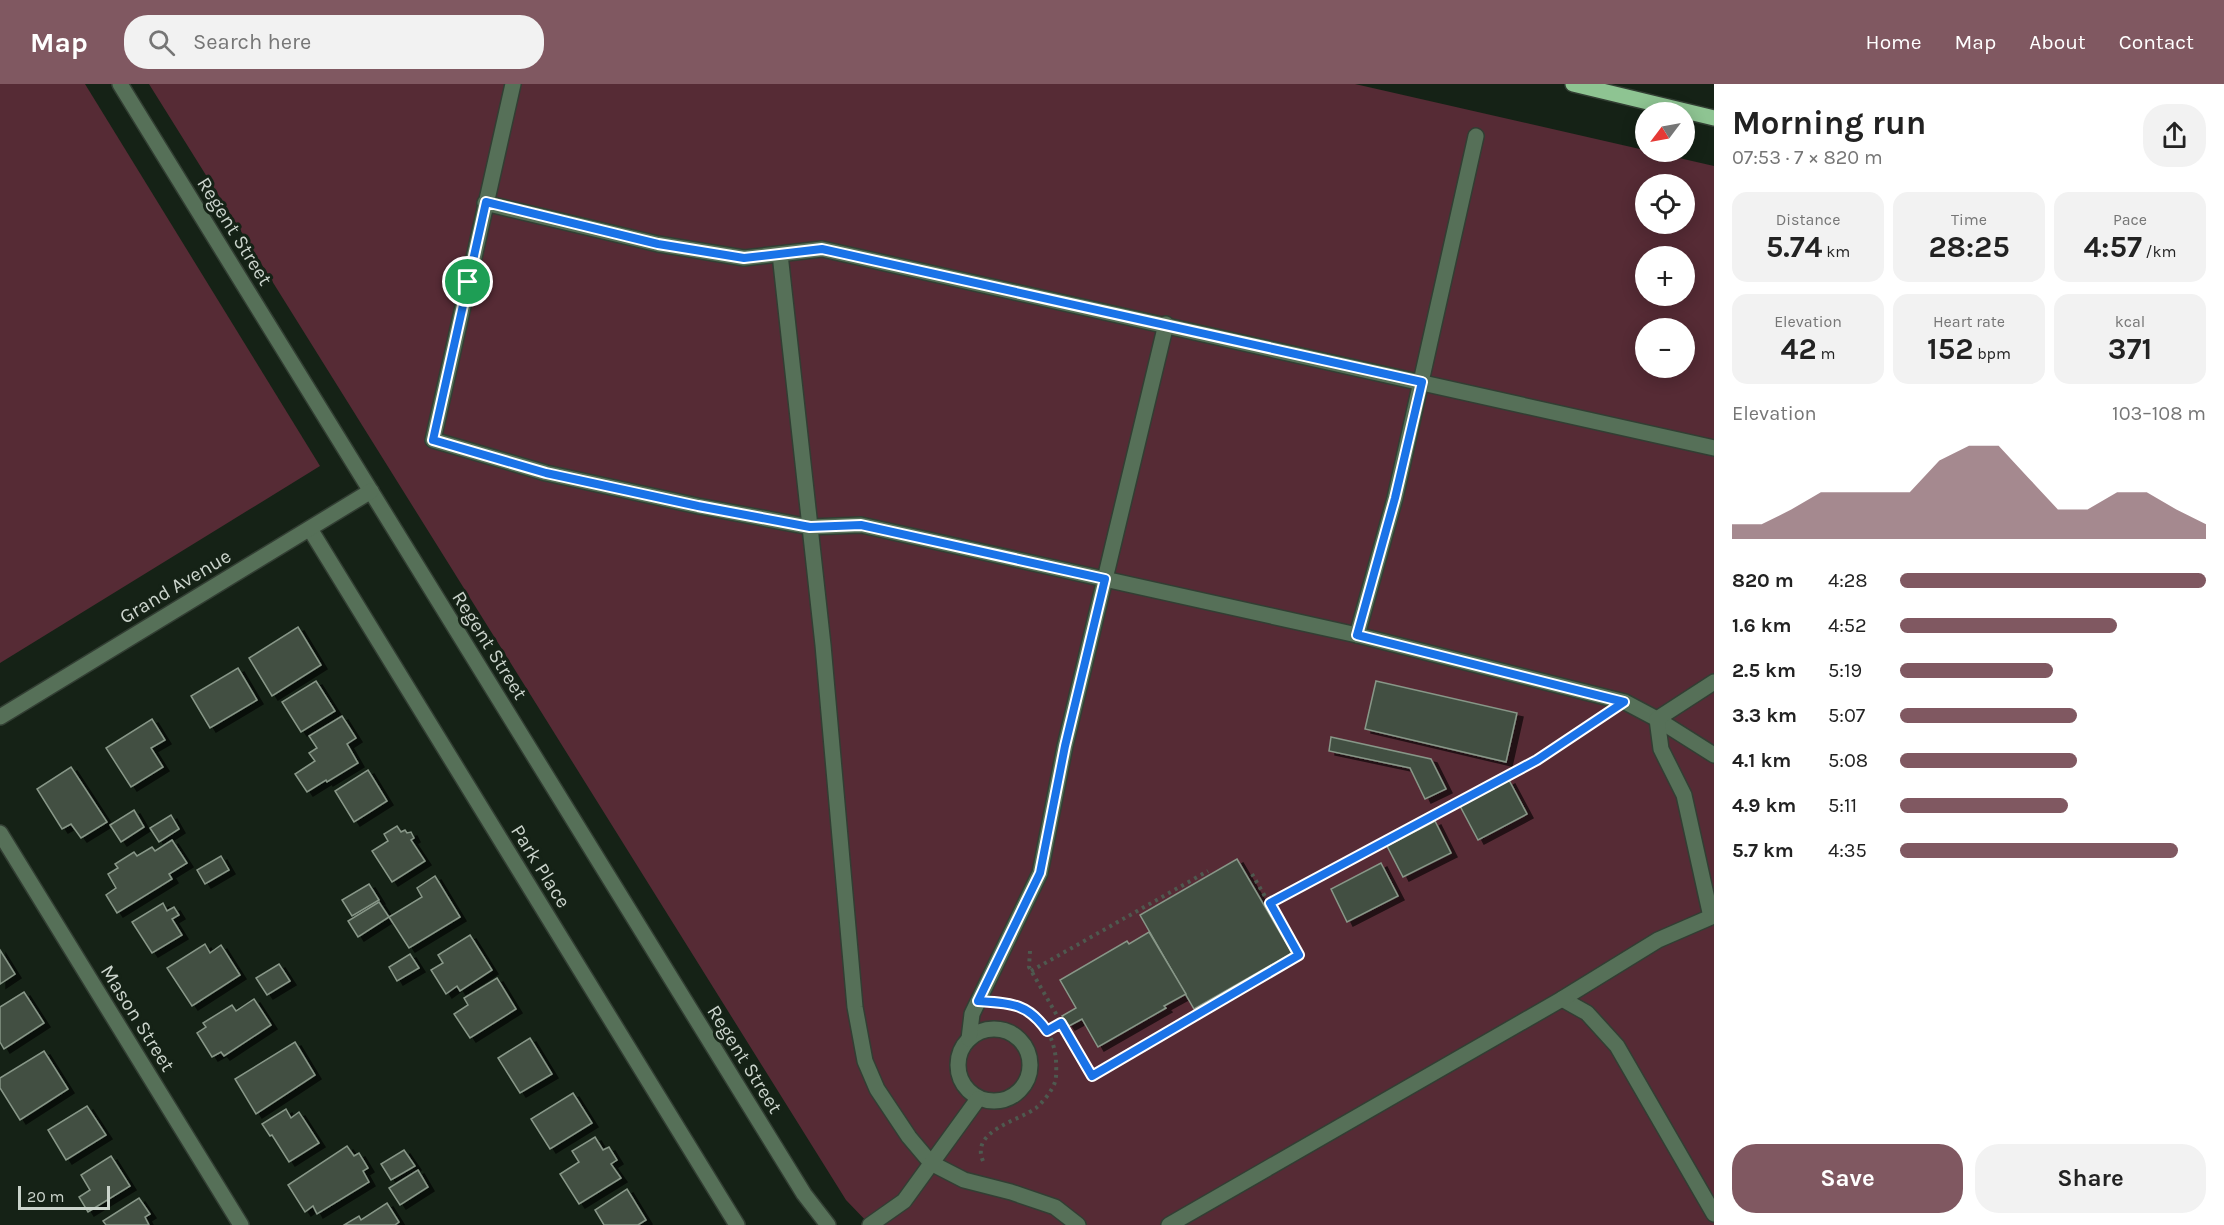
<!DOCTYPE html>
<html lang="en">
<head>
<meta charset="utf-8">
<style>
  :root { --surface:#fff; --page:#f2f2f2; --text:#222; --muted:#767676; --accent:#805861 }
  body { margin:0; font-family:Karla,sans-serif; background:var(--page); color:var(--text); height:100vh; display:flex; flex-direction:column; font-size:22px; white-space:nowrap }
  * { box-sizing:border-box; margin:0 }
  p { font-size:20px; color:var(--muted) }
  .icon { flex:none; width:33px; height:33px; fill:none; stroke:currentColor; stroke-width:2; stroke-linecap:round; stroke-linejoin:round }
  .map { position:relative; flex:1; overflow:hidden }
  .drawer { display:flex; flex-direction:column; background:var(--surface); width:510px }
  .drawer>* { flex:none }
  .needle { width:39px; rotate:238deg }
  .tools { position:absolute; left:1635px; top:18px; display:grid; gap:12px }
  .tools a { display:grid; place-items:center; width:60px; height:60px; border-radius:50%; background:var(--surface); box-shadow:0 3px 15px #0003; font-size:30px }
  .scale { position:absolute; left:18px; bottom:15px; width:92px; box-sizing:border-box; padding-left:6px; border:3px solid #cbd4cc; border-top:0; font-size:16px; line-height:21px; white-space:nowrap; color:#cbd4cc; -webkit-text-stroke:4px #152216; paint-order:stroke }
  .pin { position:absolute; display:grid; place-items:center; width:51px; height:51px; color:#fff; margin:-26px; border:3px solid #fff; border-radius:50%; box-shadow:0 2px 6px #0007 }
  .round { display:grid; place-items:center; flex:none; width:63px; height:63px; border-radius:24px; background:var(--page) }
  .headline { display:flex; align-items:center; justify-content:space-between; height:102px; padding:0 18px }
  h1 { font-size:33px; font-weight:700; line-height:45px }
  .stats { display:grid; grid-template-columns:repeat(3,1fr); gap:9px; height:102px; padding:6px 18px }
  .stats div { display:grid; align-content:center; border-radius:15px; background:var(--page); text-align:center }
  .stats b { font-size:30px; font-weight:700 }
  .stats small { font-size:16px; font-weight:400 }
  .stats p { font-size:16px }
  .chart { height:168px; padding:12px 18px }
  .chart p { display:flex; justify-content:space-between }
  .chart svg { width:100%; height:108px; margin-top:6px; fill:var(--accent); opacity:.7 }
  .button { display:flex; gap:12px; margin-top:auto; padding:12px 18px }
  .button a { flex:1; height:69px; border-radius:24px; background:var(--accent); color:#fff; font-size:24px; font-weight:700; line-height:69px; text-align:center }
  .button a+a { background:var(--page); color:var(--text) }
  ul { padding:0 18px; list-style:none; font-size:20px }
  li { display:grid; grid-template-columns:96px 72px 1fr; align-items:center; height:45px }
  li i { height:15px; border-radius:8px; background:var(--accent) }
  header { display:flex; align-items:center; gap:36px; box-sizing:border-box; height:84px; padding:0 30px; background:var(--accent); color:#fff }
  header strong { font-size:28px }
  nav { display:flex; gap:33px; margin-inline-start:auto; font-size:21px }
  .search { width:420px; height:54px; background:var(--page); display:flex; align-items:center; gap:15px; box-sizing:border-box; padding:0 21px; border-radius:24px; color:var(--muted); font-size:22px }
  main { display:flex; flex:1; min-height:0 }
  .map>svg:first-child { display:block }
  .green { fill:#562b35; fill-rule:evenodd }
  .building { fill:#425043; stroke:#889788; stroke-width:1.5; filter:url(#shadow) }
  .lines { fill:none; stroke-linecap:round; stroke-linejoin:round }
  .minor-casing { stroke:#323e33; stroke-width:18 }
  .major-casing { stroke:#323e33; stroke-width:18 }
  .path { stroke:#4e594f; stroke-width:4; stroke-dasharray:3 4.5; stroke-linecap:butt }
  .minor { stroke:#567058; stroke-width:15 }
  .major { stroke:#8ec492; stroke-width:15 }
  .route-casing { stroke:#fff; stroke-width:12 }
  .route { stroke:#1a73e8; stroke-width:8 }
  .labels { text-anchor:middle; stroke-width:6; stroke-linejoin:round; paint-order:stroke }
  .street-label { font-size:20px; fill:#cbd4cc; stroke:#152216 }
</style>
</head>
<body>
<header>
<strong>Map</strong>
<div class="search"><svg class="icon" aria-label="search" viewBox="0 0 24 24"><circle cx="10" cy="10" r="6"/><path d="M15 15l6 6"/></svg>Search here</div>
<nav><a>Home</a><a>Map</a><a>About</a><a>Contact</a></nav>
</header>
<main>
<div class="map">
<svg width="1714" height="1141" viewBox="0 0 1714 1141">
  <defs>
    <filter id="shadow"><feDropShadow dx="6" dy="4" stdDeviation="0" flood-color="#0009"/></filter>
  </defs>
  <rect width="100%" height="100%" fill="#152216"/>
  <!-- green -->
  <g class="green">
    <polygon points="0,0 85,0 320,382 0,579"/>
    <path d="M149,0h1206l359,82v1059h-844l-24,-25zM1646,100h38v40h-38zM1646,172h38v40h-38zM1646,244h38v40h-38z"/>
  </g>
  <!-- building -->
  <g class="building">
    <polygon points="298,543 321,581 272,612 249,574"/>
    <polygon points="238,584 257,616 210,644 191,612"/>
    <polygon points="316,597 335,627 301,648 282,618"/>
    <polygon points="1376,597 1517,629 1506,678 1365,645"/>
    <polygon points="342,632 356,654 347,660 358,679 327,698 326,696 307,708 295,690 315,677 309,669 317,664 309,652"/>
    <polygon points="152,635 165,656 151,664 163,683 131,703 106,664"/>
    <polygon points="1331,653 1431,675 1446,705 1425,715 1410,684 1329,667"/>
    <polygon points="71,683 107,738 81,754 71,740 62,745 37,705"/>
    <polygon points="368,686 387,717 354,738 335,707"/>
    <polygon points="1509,696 1527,730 1478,756 1460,722"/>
    <polygon points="134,726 144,743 121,758 110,741"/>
    <polygon points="171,731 179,745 159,758 150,744"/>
    <polygon points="1435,737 1451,769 1403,793 1387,762"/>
    <polygon points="397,742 401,748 405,746 407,749 411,748 414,754 411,756 425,777 392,798 372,767 388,757 384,750"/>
    <polygon points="172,756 187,779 169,790 172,795 117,829 106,811 116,804 108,790 118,784 115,780 134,768 137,772 152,763 155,767"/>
    <polygon points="221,772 229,786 205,800 197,786"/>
    <polygon points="1237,775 1292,869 1194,925 1140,831"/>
    <polygon points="1381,779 1398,812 1347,838 1331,805"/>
    <polygon points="435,792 460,833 409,864 389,833 422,813 417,804"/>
    <polygon points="369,800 379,816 352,832 342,816"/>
    <polygon points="379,818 389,833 358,853 348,837"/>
    <polygon points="163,819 167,827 174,823 179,831 172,835 182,851 152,869 132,838"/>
    <polygon points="1149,848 1186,910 1164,922 1166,924 1098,963 1082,935 1069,942 1062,932 1076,924 1060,896 1127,857 1129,860"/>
    <polygon points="470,851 492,886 460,907 457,902 446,910 431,886 443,879 438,871"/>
    <polygon points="205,860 210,869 221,861 240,891 192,922 167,884"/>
    <polygon points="0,866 15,890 0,900"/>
    <polygon points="410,870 419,884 397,897 389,883"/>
    <polygon points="279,880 290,897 267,911 256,894"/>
    <polygon points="497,894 516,925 470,954 454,930 468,921 464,914"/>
    <polygon points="24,908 44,939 4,965 0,958 0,923"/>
    <polygon points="254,915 271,941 224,972 221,968 212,973 197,949 206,943 203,939 232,921 236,927"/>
    <polygon points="530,954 552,990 520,1009 498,974"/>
    <polygon points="295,958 315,991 256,1030 235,995"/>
    <polygon points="44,967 68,1005 20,1036 0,1004 0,994"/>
    <polygon points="573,1009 592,1039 550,1065 531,1035"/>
    <polygon points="87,1022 106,1051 66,1076 48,1046"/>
    <polygon points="286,1025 291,1034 299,1028 319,1059 289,1078 272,1051 270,1052 262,1040"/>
    <polygon points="595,1053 603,1066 609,1063 617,1076 611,1080 621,1094 579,1120 560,1090 579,1078 572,1067"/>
    <polygon points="347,1062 354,1072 359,1069 368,1084 363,1087 369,1098 317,1130 313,1122 305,1128 288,1101"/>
    <polygon points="404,1066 415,1082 391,1096 381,1080"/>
    <polygon points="111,1072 130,1102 88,1128 79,1113 90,1106 81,1091"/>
    <polygon points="418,1086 428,1103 400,1121 389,1104"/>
    <polygon points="627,1105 646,1136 638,1141 604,1141 595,1126"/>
    <polygon points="139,1114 150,1130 145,1133 149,1141 106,1141 103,1137"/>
    <polygon points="387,1119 399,1138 395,1141 344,1141 359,1132 361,1136"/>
  </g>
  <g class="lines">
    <defs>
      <g id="minor">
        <polyline points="120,0 804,1110 828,1141"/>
        <polyline points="513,0 433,356 546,389 698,422 810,443 861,441 1357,551 1625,618 1657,635 1714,671"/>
        <polyline points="485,119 658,160 744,174 822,165 1714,364"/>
        <polyline points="780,170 823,561 855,923 865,977 877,1005 909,1053 931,1079 964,1096 1011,1108 1055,1123 1078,1141"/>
        <polyline points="310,445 737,1141"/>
        <polyline points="1357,551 1395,414 1476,52"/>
        <polyline points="0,633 371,407"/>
        <polyline points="0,749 241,1141"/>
        <polyline points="1562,915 1587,929 1617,962 1714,1130"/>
        <circle cx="994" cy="981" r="36"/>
        <polyline points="969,955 972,930 1040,789 1065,662 1166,240"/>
        <polyline points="870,1141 904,1117 978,1015"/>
        <polyline points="1169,1141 1562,915 1658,856 1711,833 1684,711 1661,665 1657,635 1714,598"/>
      </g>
      <polyline id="major" points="1573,0 1714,34"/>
    </defs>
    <!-- minor casing -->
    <use href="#minor" class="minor-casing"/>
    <!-- major casing -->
    <use href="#major" class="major-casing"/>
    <!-- path -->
    <g class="path">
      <polyline points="1270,819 1537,676 1599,635"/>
      <polyline points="1030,867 1029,883 1092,992 1299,871 1252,790"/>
      <polyline points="1031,887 1208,787"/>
      <polyline points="1047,947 1061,939"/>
      <path d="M983,1077c-13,-30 35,-40 53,-53 7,-6 16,-17 19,-26 2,-7 1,-16 1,-23 -2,-15 -6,-27 -16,-38 -10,-10 -22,-18 -36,-19"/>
    </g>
    <!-- minor -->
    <use href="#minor" class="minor"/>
    <!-- major -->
    <use href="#major" class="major"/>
  </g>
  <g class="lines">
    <defs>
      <path id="route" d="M486,118l172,42 86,14 78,-9 600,133 -27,116 -38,137 267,67 -87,58 -267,143 29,52 -207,121 -31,-53 -14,8c-19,-28 -37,-28 -69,-30l62,-128 25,-127 40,-167 -244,-54 -51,2 -112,-21 -152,-33 -113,-33z"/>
    </defs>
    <!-- route casing -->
    <use href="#route" class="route-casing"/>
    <!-- route -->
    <use href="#route" class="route"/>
  </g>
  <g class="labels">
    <!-- street labels -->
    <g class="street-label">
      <text transform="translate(235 147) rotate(58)" y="7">Regent Street</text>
      <text transform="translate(175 502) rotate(-31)" y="7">Grand Avenue</text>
      <text transform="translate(490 561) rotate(58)" y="7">Regent Street</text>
      <text transform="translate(541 782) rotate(58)" y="7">Park Place</text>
      <text transform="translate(138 934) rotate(58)" y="7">Mason Street</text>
      <text transform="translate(745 975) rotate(58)" y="7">Regent Street</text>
    </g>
  </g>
</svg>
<div class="tools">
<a><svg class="needle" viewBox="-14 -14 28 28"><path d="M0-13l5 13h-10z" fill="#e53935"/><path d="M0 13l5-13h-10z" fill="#767676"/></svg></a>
<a><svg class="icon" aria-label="locate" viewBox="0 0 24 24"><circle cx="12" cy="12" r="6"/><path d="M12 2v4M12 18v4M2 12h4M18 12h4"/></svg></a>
<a>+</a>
<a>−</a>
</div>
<div class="scale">20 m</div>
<div class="pin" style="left:468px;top:198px;background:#1e9e55"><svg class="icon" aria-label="arrive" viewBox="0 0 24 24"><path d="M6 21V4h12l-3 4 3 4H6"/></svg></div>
</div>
<section class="drawer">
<div class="headline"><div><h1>Morning run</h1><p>07:53 · 7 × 820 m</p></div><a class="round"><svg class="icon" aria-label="share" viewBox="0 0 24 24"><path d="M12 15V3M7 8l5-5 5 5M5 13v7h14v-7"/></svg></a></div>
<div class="stats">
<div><p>Distance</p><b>5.74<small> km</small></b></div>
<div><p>Time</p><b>28:25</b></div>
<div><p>Pace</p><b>4:57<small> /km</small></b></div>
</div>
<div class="stats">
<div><p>Elevation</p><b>42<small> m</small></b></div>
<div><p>Heart rate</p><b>152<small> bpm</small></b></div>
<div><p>kcal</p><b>371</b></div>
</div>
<div class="chart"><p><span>Elevation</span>103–108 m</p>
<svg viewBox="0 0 160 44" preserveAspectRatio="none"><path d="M0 44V38L10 38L20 32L30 25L40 25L50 25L60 25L70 12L80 6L90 6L100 19L110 32L120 32L130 25L140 25L150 32L160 38V44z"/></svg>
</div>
<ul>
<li><b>820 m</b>4:28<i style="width:100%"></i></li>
<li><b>1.6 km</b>4:52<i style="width:71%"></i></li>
<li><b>2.5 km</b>5:19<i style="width:50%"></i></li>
<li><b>3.3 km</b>5:07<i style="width:58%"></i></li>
<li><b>4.1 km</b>5:08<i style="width:58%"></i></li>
<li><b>4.9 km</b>5:11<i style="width:55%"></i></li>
<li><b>5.7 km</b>4:35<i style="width:91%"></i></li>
</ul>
<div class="button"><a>Save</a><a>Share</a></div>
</section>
</main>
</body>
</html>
